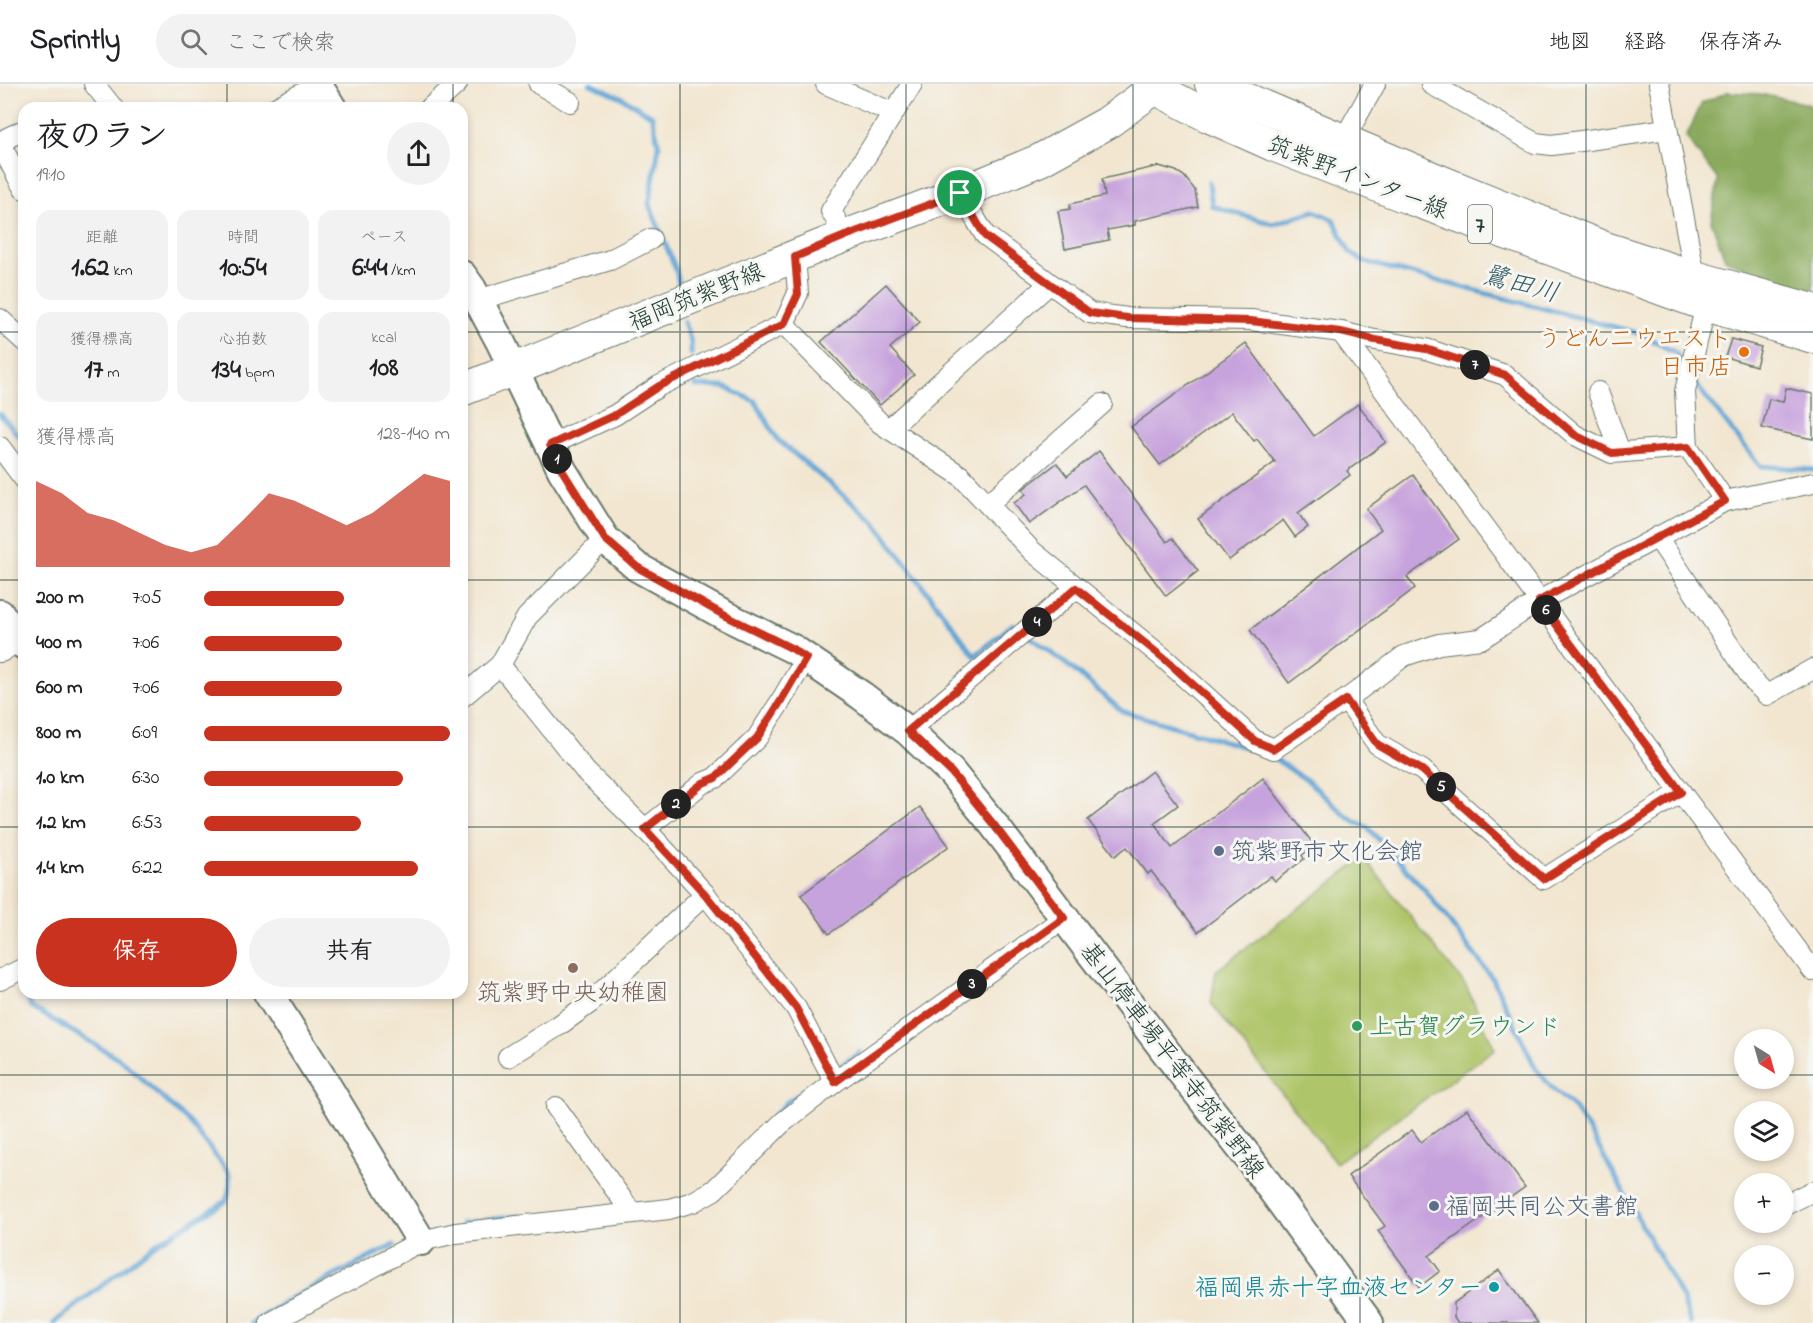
<!DOCTYPE html>
<html lang="ja">
<head>
<meta charset="utf-8">
<style>
  :root { --surface:#fff; --page:#f2f2f2; --text:#202124; --muted:#757577; --line:#e0e0e0; --accent:#c8321e }
  body { margin:0; font-family:"Indie Flower","Klee One",sans-serif; background:var(--page); color:var(--text); height:100vh; display:flex; flex-direction:column; font-size:22px; white-space:nowrap }
  * { box-sizing:border-box; margin:0 }
  p { font-size:20px; color:var(--muted) }
  .icon { flex:none; width:33px; height:33px; fill:none; stroke:currentColor; stroke-width:2; stroke-linecap:round; stroke-linejoin:round }
  .map { position:relative; flex:1; overflow:hidden }
  .side { position:absolute; left:18px; top:18px; width:450px; height:897px; display:flex; flex-direction:column; background:var(--surface); border-radius:18px; box-shadow:0 3px 9px #0003 }
  .side>* { flex:none }
  .needle { width:39px; rotate:143deg }
  .tools { position:absolute; left:1734px; top:945px; display:grid; gap:12px }
  .tools a { display:grid; place-items:center; width:60px; height:60px; border-radius:50%; background:var(--surface); box-shadow:0 3px 9px #0003; font-size:30px }
  .pin { position:absolute; display:grid; place-items:center; width:51px; height:51px; color:#fff; margin:-26px; border:3px solid #fff; border-radius:50%; box-shadow:0 2px 6px #0007 }
  .km { position:absolute; width:30px; height:30px; margin:-15px; border-radius:50%; background:#222; color:#fff; font-size:16px; line-height:30px; text-align:center }
  .round { display:grid; place-items:center; flex:none; width:63px; height:63px; border-radius:32px; background:var(--page) }
  .head { display:flex; align-items:center; justify-content:space-between; height:102px; padding:0 18px }
  h1 { font-size:33px; font-weight:800; line-height:45px }
  .metrics { display:grid; grid-template-columns:repeat(3,1fr); gap:9px; height:102px; padding:6px 18px }
  .metrics div { display:grid; align-content:center; border-radius:15px; background:var(--page); text-align:center }
  .metrics b { font-size:26px; font-weight:800 }
  .metrics small { font-size:16px; font-weight:400 }
  .metrics p { font-size:16px }
  .chart { height:168px; padding:12px 18px }
  .chart p { display:flex; justify-content:space-between }
  .chart svg { width:100%; height:108px; margin-top:6px; fill:var(--accent); opacity:.7 }
  .button { display:flex; gap:12px; margin-top:auto; padding:12px 18px }
  .button a { flex:1; height:69px; border-radius:36px; background:var(--accent); color:#fff; font-size:24px; font-weight:800; line-height:69px; text-align:center }
  .button a+a { background:var(--page); color:var(--text) }
  ul { padding:0 18px; list-style:none; font-size:20px }
  li { display:grid; grid-template-columns:96px 72px 1fr; align-items:center; height:45px }
  li i { height:15px; border-radius:8px; background:var(--accent) }
  header { display:flex; align-items:center; gap:36px; box-sizing:border-box; height:84px; padding:0 30px; background:var(--surface); border-bottom:2px solid var(--line) }
  header strong { font-size:28px }
  nav { display:flex; gap:33px; margin-inline-start:auto; font-size:21px }
  .search { width:420px; height:54px; background:var(--page); display:flex; align-items:center; gap:15px; box-sizing:border-box; padding:0 21px; border-radius:33px; color:var(--muted); font-size:22px }
  .map>svg:first-child { display:block }
  .green { fill:#afc569; stroke:#67814e; stroke-width:1.5 }
  .forest { fill:#8baa5d; stroke:#557448; stroke-width:1.5 }
  .lines { fill:none; stroke-linecap:round; stroke-linejoin:round }
  .stream { stroke:#61a4d6; stroke-width:5 }
  .building { fill:#c7a3dd }
  .street-casing { stroke:#69786b; stroke-width:22 }
  .secondary-casing { stroke:#69786b; stroke-width:32 }
  .primary-casing { stroke:#69786b; stroke-width:34 }
  .street { stroke:#fff; stroke-width:20 }
  .secondary { stroke:#fff; stroke-width:28 }
  .primary { stroke:#fff; stroke-width:32 }
  .route-casing { stroke:#fff; stroke-width:12 }
  .route { stroke:#c8321e; stroke-width:8 }
  .grid { fill:none; stroke:#1f3d34; stroke-width:1.5; stroke-opacity:0.55 }
  .food-dot { fill:#e8710a; stroke:#f6f6f2; stroke-width:2 }
  .service-dot { fill:#5c6f8a; stroke:#f6f6f2; stroke-width:2 }
  .education-dot { fill:#8d6e63; stroke:#f6f6f2; stroke-width:2 }
  .leisure-dot { fill:#2e9e5b; stroke:#f6f6f2; stroke-width:2 }
  .culture-dot { fill:#0f9aa8; stroke:#f6f6f2; stroke-width:2 }
  .labels { text-anchor:middle; stroke-width:6; stroke-linejoin:round; paint-order:stroke }
  .shield { fill:#f6f6f2; stroke:#60746d; stroke-width:1.5 }
  .shield-label { font-size:22px; font-weight:bold; fill:#1f3d34 }
  .street-label { font-size:24px; fill:#1f3d34; stroke:#f6f6f2 }
  .food-label { font-size:24px; fill:#c56008; stroke:#f6f6f2; text-anchor:end }
  .service-label { font-size:24px; fill:#4e5e75; stroke:#f6f6f2; text-anchor:start }
  .education-label { font-size:24px; fill:#785e54; stroke:#f6f6f2 }
  .leisure-label { font-size:24px; fill:#27864d; stroke:#f6f6f2; text-anchor:start }
  .culture-label { font-size:24px; fill:#0d838f; stroke:#f6f6f2; text-anchor:end }
  .water-label { font-size:26px; font-style:italic; fill:#335c65; stroke:#f6f6f2 }
</style>
</head>
<body>
<header>
<strong>Sprintly</strong>
<div class="search"><svg class="icon" aria-label="search" viewBox="0 0 24 24"><circle cx="10" cy="10" r="6"/><path d="M15 15l6 6"/></svg>ここで検索</div>
<nav><a>地図</a><a>経路</a><a>保存済み</a></nav>
</header>
<div class="map">
<svg width="1813" height="1239" viewBox="0 0 1813 1239">
  <rect width="100%" height="100%" fill="#f6f6f2"/>
  <filter id="ink" filterUnits="userSpaceOnUse"><feTurbulence type="fractalNoise" baseFrequency=".0167" numOctaves="2"/><feDisplacementMap in="SourceGraphic" scale="12" xChannelSelector="R" yChannelSelector="G"/><feConvolveMatrix kernelMatrix="1 2 1 2 8 2 1 2 1" color-interpolation-filters="sRGB"/></filter>
  <filter id="wash" filterUnits="userSpaceOnUse"><feTurbulence type="fractalNoise" baseFrequency=".008" numOctaves="4" result="noise"/><feDisplacementMap in="SourceGraphic" scale="24" xChannelSelector="R" yChannelSelector="G"/><feGaussianBlur stdDeviation="1.35" result="paint"/><feColorMatrix in="noise" values="0 0 0 0 0 0 0 0 0 0 0 0 0 0 0 0 0 1.4 0 .05"/><feComposite in="paint" operator="in"/></filter>
  <g filter="url(#wash)">
    <rect width="100%" height="100%" fill="#f2e6d0"/>
    <!-- green -->
    <polygon class="green" points="1364,774 1466,902 1495,965 1336,1079 1211,919 1216,887"/>
    <!-- forest -->
    <polygon class="forest" points="1727,8 1760,10 1808,20 1813,25 1813,207 1765,194 1725,175 1711,137 1718,96 1686,53 1702,19"/>
    <g class="lines">
      <!-- stream -->
      <g class="stream">
        <polyline points="590,0 619,12 652,32 659,62 649,120 676,186 679,200"/>
        <polyline points="1209,98 1212,122 1273,140 1314,127 1334,136 1349,167 1362,177 1641,250 1676,269 1686,285"/>
        <polyline points="684,238 691,258 691,270"/>
        <polyline points="691,293 696,302 724,303 755,317 778,356 874,437 975,572 1013,540 1070,583 1122,627 1255,666"/>
        <polyline points="1694,298 1760,382 1813,386"/>
        <polyline points="0,330 24,358"/>
        <polyline points="1269,671 1308,697 1346,732 1368,744 1425,806 1493,895 1536,985 1553,1005 1573,1023 1592,1051 1683,1216 1691,1239"/>
        <polyline points="24,894 20,895 24,905"/>
        <polyline points="25,909 31,923 121,976 189,1038 230,1090 230,1103 226,1117 154,1161 54,1239"/>
        <polyline points="843,980 860,968"/>
        <polyline points="762,1046 787,1018 817,998"/>
        <polyline points="462,1139 518,1132"/>
        <polyline points="252,1239 290,1215 394,1161"/>
      </g>
    </g>
    <g id="blocks">
      <!-- building -->
      <g class="building">
        <polygon points="1159,82 1176,87 1184,92 1195,106 1198,123 1135,137 1135,141 1107,146 1109,156 1065,165 1058,127 1070,125 1070,120 1105,112 1102,95"/>
        <polygon points="886,200 920,238 890,264 914,291 880,321 821,258"/>
        <polygon points="1731,255 1761,263 1756,282 1725,273"/>
        <polygon points="1246,259 1314,352 1358,320 1386,358 1347,387 1350,391 1298,429 1308,443 1295,453 1283,436 1229,476 1198,435 1275,378 1257,355 1254,357 1232,328 1160,381 1131,343"/>
        <polygon points="1786,304 1813,310 1813,355 1762,344 1769,315 1783,318"/>
        <polygon points="1099,367 1167,458 1173,454 1198,487 1166,512 1084,401 1029,440 1014,419 1026,410 1023,405 1057,379 1067,392"/>
        <polygon points="1413,391 1459,455 1407,493 1415,504 1289,599 1250,546 1381,445 1366,425"/>
        <polygon points="1152,687 1178,721 1154,739 1172,764 1263,694 1315,762 1302,771 1304,775 1275,797 1271,792 1198,848 1151,787 1148,790 1127,763 1115,772 1088,736"/>
        <polygon points="920,723 949,762 829,850 801,811"/>
        <polygon points="1467,1025 1525,1103 1429,1172 1440,1187 1419,1203 1378,1147 1385,1142 1348,1092 1412,1046 1421,1058"/>
        <polygon points="1499,1186 1538,1239 1458,1239 1454,1233 1454,1219"/>
      </g>
    </g>
  </g>
  <g filter="url(#ink)">
    <use href="#blocks" fill-opacity="0" stroke="#69786b" stroke-width="1.5"/>
    <g class="lines">
      <defs>
        <g id="street">
          <polyline points="94,0 113,24"/>
          <polyline points="539,0 570,18"/>
          <polyline points="826,0 893,29"/>
          <polyline points="1431,0 1535,59 1552,61 1667,45"/>
          <polyline points="1659,0 1695,193"/>
          <polyline points="275,24 318,1"/>
          <polyline points="430,24 457,0"/>
          <polyline points="24,46 7,54 3,60 5,69 24,105"/>
          <polyline points="1343,57 1375,0"/>
          <polyline points="960,109 985,151 1090,229 1127,234 1251,236 1341,248 1370,255 1426,265 1505,291 1575,351 1612,369 1688,363"/>
          <polyline points="845,152 831,127 912,0"/>
          <polyline points="795,173 798,209 784,240 880,339 961,392 1032,467 1166,576 1255,657 1274,665 1351,612 1404,572 1439,560 1481,555 1539,517 1725,417 1813,399"/>
          <polyline points="478,216 610,176 651,155"/>
          <polyline points="1706,221 1685,307 1688,363 1725,417"/>
          <polyline points="0,235 24,257"/>
          <polyline points="1341,248 1813,887"/>
          <polyline points="1598,308 1620,368"/>
          <polyline points="889,345 1049,200"/>
          <polyline points="550,361 615,331 659,302 784,240"/>
          <polyline points="0,363 24,395"/>
          <polyline points="988,420 1102,320"/>
          <polyline points="1657,453 1754,598 1767,611 1813,585"/>
          <polyline points="500,581 586,688 651,751 705,810 796,924 835,998"/>
          <polyline points="462,613 500,581 527,533 605,455"/>
          <polyline points="1346,616 1377,660 1422,686 1544,795 1681,708"/>
          <polyline points="908,647 1076,504"/>
          <polyline points="645,745 703,699 715,694 757,654 779,620 806,574"/>
          <polyline points="0,896 24,884"/>
          <polyline points="508,973 558,942 590,919 705,810"/>
          <polyline points="556,1023 632,1129"/>
          <polyline points="1785,1121 1813,1107"/>
          <polyline points="270,1239 421,1157 456,1149 669,1125 693,1118 714,1106 782,1039 835,998 1064,834"/>
        </g>
        <g id="secondary">
          <polyline points="317,0 332,24"/>
          <polyline points="462,191 472,205 501,259 562,386 605,455 637,483 722,530 793,565 862,612 908,647 951,688 994,741 1185,993 1248,1073 1369,1239"/>
          <polyline points="0,530 24,561"/>
          <polyline points="268,909 325,999 421,1157"/>
        </g>
        <g id="primary">
          <polyline points="1147,0 1208,32 1273,61 1414,116 1706,221 1813,253"/>
          <polyline points="1211,0 1430,93 1605,164 1695,193 1813,226"/>
          <polyline points="462,306 845,152 960,109 1040,76 1107,39 1160,0"/>
          <polyline points="0,562 24,545"/>
        </g>
      </defs>
      <!-- street casing -->
      <use href="#street" class="street-casing"/>
      <!-- secondary casing -->
      <use href="#secondary" class="secondary-casing"/>
      <!-- primary casing -->
      <use href="#primary" class="primary-casing"/>
      <!-- street -->
      <use href="#street" class="street"/>
      <!-- secondary -->
      <use href="#secondary" class="secondary"/>
      <!-- primary -->
      <use href="#primary" class="primary"/>
    </g>
  </g>
  <g class="lines" filter="url(#ink)">
    <defs>
      <polygon id="route" points="960,109 985,152 1090,229 1127,234 1251,237 1341,248 1370,255 1426,265 1505,291 1575,351 1612,369 1688,363 1725,417 1539,517 1681,708 1544,795 1422,686 1377,660 1346,616 1274,665 1255,657 1166,576 1076,504 908,647 951,688 994,741 1064,834 835,998 796,924 705,810 645,745 703,699 715,694 757,654 779,620 806,574 793,565 722,530 637,483 605,455 562,386 550,361 615,331 659,302 784,240 798,210 795,173 845,152"/>
    </defs>
    <!-- route casing -->
    <use href="#route" class="route-casing"/>
    <!-- route -->
    <use href="#route" class="route"/>
  </g>
  <!-- grid -->
  <path class="grid" d="M227,0v24M453,0v24M680,0v1239M906,0v1239M1133,0v1239M1360,0v1239M1586,0v1239M0,248h24M462,248h1351M0,496h24M462,496h1351M0,743h24M462,743h1351M227,909v330M453,909v330M0,991h1744M1784,991h29"/>
  <!-- markers -->
  <circle class="food-dot" cx="1744" cy="268" r="6"/>
  <g class="service-dot">
    <circle cx="1219" cy="767" r="6"/>
    <circle cx="1434" cy="1122" r="6"/>
  </g>
  <circle class="education-dot" cx="573" cy="884" r="6"/>
  <circle class="leisure-dot" cx="1357" cy="942" r="6"/>
  <circle class="culture-dot" cx="1494" cy="1203" r="6"/>
  <g class="labels">
    <!-- shield labels -->
    <rect class="shield" x="1468" y="121" width="24" height="38" rx="4.5"/>
    <g class="shield-label">
      <text x="1480" y="148">7</text>
    </g>
    <!-- street labels -->
    <g class="street-label">
      <text transform="translate(1358 93) rotate(21)" y="8">筑紫野インター線</text>
      <text transform="translate(696 212) rotate(-22)" y="8">福岡筑紫野線</text>
      <text transform="translate(1173 976) rotate(53)" y="8">基山停車場平等寺筑紫野線</text>
    </g>
    <!-- food labels -->
    <g class="food-label">
      <text x="1732" y="262">うどん二ウエスト<tspan x="1732" dy="28">日市店</tspan></text>
    </g>
    <!-- service labels -->
    <g class="service-label">
      <text x="1231" y="775">筑紫野市文化会館</text>
      <text x="1446" y="1130">福岡共同公文書館</text>
    </g>
    <!-- education labels -->
    <g class="education-label">
      <text x="573" y="916">筑紫野中央幼稚園</text>
    </g>
    <!-- leisure labels -->
    <g class="leisure-label">
      <text x="1369" y="950">上古賀グラウンド</text>
    </g>
    <!-- culture labels -->
    <g class="culture-label">
      <text x="1482" y="1211">福岡県赤十字血液センター</text>
    </g>
    <!-- water labels -->
    <g class="water-label">
      <text transform="translate(1521 199) rotate(15)" y="9">鷺田川</text>
    </g>
  </g>
</svg>
<div class="tools">
<a><svg class="needle" viewBox="-14 -14 28 28"><path d="M0-13l5 13h-10z" fill="#e53935"/><path d="M0 13l5-13h-10z" fill="#757577"/></svg></a>
<a><svg class="icon" aria-label="layers" viewBox="0 0 24 24"><path d="M12 4l9 5-9 5-9-5zM3 14l9 5 9-5"/></svg></a>
<a>+</a>
<a>−</a>
</div>
<div class="pin" style="left:960px;top:109px;background:#1e9e55"><svg class="icon" aria-label="arrive" viewBox="0 0 24 24"><path d="M6 21V4h12l-3 4 3 4H6"/></svg></div>
<b class="km" style="left:557px;top:375px">1</b>
<b class="km" style="left:676px;top:720px">2</b>
<b class="km" style="left:972px;top:900px">3</b>
<b class="km" style="left:1037px;top:538px">4</b>
<b class="km" style="left:1441px;top:703px">5</b>
<b class="km" style="left:1546px;top:526px">6</b>
<b class="km" style="left:1475px;top:281px">7</b>
<section class="side">
<div class="head"><div><h1>夜のラン</h1><p>19:10</p></div><a class="round"><svg class="icon" aria-label="share" viewBox="0 0 24 24"><path d="M12 15V3M7 8l5-5 5 5M5 13v7h14v-7"/></svg></a></div>
<div class="metrics">
<div><p>距離</p><b>1.62<small> km</small></b></div>
<div><p>時間</p><b>10:54</b></div>
<div><p>ペース</p><b>6:44<small> /km</small></b></div>
</div>
<div class="metrics">
<div><p>獲得標高</p><b>17<small> m</small></b></div>
<div><p>心拍数</p><b>134<small> bpm</small></b></div>
<div><p>kcal</p><b>108</b></div>
</div>
<div class="chart"><p><span>獲得標高</span>128–140 m</p>
<svg viewBox="0 0 160 44" preserveAspectRatio="none"><path d="M0 44V9L10 14L20 22L30 25L40 30L50 35L60 38L70 35L80 25L90 14L100 17L110 22L120 27L130 22L140 14L150 6L160 9V44z"/></svg>
</div>
<ul>
<li><b>200 m</b>7:05<i style="width:57%"></i></li>
<li><b>400 m</b>7:06<i style="width:56%"></i></li>
<li><b>600 m</b>7:06<i style="width:56%"></i></li>
<li><b>800 m</b>6:09<i style="width:100%"></i></li>
<li><b>1.0 km</b>6:30<i style="width:81%"></i></li>
<li><b>1.2 km</b>6:53<i style="width:64%"></i></li>
<li><b>1.4 km</b>6:22<i style="width:87%"></i></li>
</ul>
<div class="button"><a>保存</a><a>共有</a></div>
</section>
</div>
</body>
</html>
